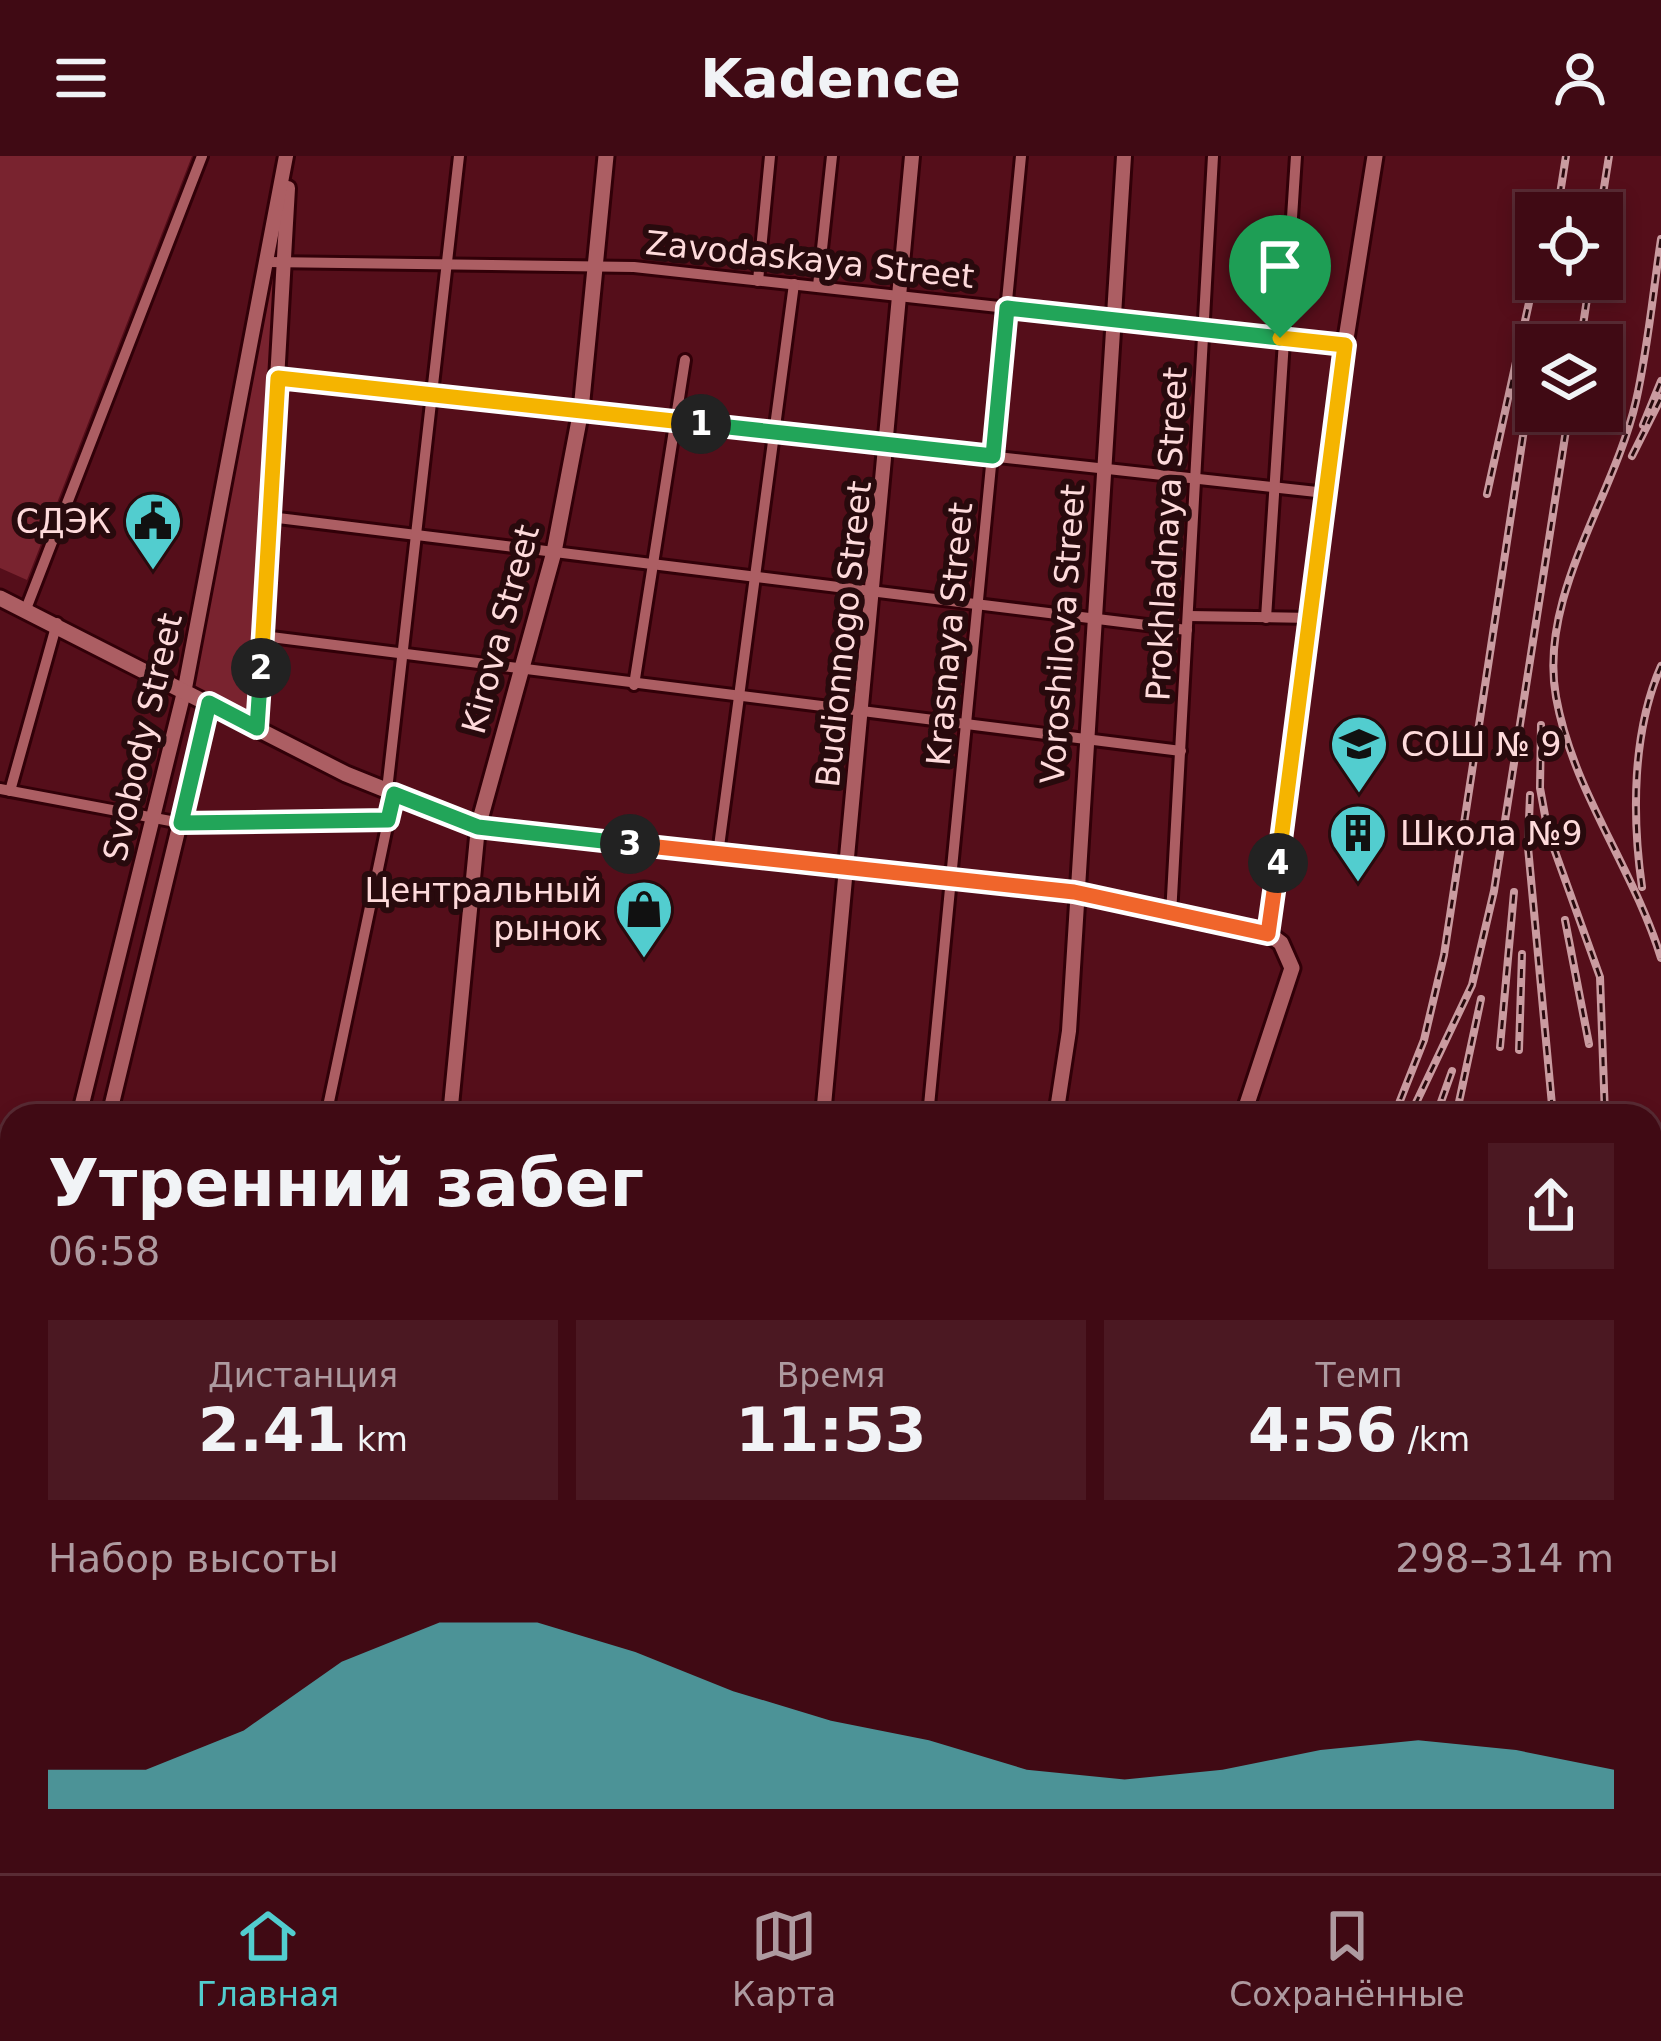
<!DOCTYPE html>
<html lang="ru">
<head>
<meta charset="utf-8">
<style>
  :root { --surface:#400a14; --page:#4b1822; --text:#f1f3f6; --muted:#ae9aa0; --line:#592b34; --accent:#52cdcf }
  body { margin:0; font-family:"DejaVu Sans",sans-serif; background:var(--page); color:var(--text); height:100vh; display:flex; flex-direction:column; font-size:45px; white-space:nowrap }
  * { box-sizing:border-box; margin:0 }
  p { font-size:39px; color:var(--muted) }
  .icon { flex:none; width:66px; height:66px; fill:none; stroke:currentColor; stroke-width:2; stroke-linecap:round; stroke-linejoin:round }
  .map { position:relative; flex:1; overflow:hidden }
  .drawer { position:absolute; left:0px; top:948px; width:1662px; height:771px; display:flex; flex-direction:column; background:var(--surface); border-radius:36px 36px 0 0; box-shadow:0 6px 18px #0003,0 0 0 3px var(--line) }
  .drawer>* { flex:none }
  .buttons { position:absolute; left:1515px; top:36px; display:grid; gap:24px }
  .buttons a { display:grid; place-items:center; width:108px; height:108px; border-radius:0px; background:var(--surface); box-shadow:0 6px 18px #0003,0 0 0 3px var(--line); font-size:60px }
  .pin { position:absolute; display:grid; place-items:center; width:102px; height:102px; color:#fff; margin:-123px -51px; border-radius:50% 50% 50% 0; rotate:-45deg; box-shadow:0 0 12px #0007 }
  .pin .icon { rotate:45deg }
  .km { position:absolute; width:60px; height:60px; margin:-30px; border-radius:50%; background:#222; color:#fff; font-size:33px; line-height:60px; text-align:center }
  .round { display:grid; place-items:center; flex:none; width:126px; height:126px; border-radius:0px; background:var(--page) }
  .summary { display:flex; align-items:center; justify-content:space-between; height:204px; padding:0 48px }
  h1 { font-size:66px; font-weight:600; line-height:90px }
  .stats { display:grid; grid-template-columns:repeat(3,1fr); gap:18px; height:204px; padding:12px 48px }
  .stats div { display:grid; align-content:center; border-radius:0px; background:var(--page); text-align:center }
  .stats b { font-size:60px; font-weight:600 }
  .stats small { font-size:33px; font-weight:400 }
  .stats p { font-size:33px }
  .chart { height:336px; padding:24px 48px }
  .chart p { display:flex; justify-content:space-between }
  .chart svg { width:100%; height:216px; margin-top:12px; fill:var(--accent); opacity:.7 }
  header { display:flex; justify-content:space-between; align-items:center; height:156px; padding:0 48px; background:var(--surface); font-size:54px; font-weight:600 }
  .tab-bar { display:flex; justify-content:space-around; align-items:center; height:168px; border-top:3px solid var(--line); background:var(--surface); font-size:33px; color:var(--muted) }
  .tab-bar a { display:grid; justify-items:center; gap:6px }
  .tab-bar .on { color:var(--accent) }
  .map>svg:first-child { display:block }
  .green { fill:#79232f }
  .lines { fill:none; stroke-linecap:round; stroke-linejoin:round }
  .minor-casing { stroke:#310008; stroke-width:16 }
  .tertiary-casing { stroke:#310008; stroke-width:20 }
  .secondary-casing { stroke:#310008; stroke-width:21 }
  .primary-casing { stroke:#310008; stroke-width:22 }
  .minor { stroke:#ac5e63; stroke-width:10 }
  .tertiary { stroke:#ac5e63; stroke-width:14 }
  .secondary { stroke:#ac5e63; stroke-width:15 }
  .primary { stroke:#aa714a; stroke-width:16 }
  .rail-casing { stroke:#ca9ba0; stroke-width:8 }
  .rail { stroke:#280a0d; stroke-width:3; stroke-dasharray:9; stroke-linecap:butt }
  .split-1-casing { stroke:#fff; stroke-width:24 }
  .split-2-casing { stroke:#fff; stroke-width:24 }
  .split-3-casing { stroke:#fff; stroke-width:24 }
  .split-4-casing { stroke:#fff; stroke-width:24 }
  .split-5-casing { stroke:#fff; stroke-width:24 }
  .split-1 { stroke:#22a559; stroke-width:15 }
  .split-2 { stroke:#f5b400; stroke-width:15 }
  .split-3 { stroke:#22a559; stroke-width:15 }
  .split-4 { stroke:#f0652b; stroke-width:15 }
  .split-5 { stroke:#f5b400; stroke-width:15 }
  .labels { text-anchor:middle; stroke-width:12; stroke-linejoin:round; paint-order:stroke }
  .street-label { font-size:33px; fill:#fedadb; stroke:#280a0d }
  .poi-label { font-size:33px; fill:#fedadb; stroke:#280a0d; text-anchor:end }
</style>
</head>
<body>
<header><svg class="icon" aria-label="menu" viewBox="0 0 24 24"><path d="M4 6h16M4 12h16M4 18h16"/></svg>Kadence<svg class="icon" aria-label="person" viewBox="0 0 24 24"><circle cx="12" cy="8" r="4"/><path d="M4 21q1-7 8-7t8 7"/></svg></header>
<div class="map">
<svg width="1661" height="1717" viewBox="0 0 1661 1717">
  <rect width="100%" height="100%" fill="#550e1a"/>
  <!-- green -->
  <g class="green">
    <polygon points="0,0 192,0 27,424 0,412"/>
    <polygon points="268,106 284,107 257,572 185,532"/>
    <polygon points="377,1707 533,1707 515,1717 375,1717"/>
    <polygon points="836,1707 955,1707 966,1717 817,1717"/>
  </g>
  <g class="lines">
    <defs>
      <g id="minor">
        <polyline points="268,106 634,111 1345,189"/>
        <polyline points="758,125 770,0"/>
        <polyline points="818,130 832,0"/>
        <polyline points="278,222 1326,337"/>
        <polyline points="270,361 1187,474"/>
        <polyline points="26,453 202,0"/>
        <polyline points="1188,460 1313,462"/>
        <polyline points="1266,462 1296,0"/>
        <polyline points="263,480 1181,595"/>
        <polyline points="634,529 685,204"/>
        <polyline points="0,633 181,667 388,664"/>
        <polyline points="387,634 459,0"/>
        <polyline points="10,635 57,467"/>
        <polyline points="718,698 794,128"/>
        <polyline points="1171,759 1213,0"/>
        <polyline points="326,960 394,637"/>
        <polyline points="928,960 1021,0"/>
        <polyline points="797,1717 816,1707"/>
      </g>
      <g id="tertiary">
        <polyline points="257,572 288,32"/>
        <polyline points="79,960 185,532 286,0"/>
        <polyline points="109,960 209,547"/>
        <polyline points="450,960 478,671"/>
        <polyline points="823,960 912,0"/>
        <polyline points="1056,960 1069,875 1124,0"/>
        <polyline points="0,1290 12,1243"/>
        <polyline points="1078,1707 1078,1717"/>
        <polyline points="122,1717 124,1707"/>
        <polyline points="1004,1717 1004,1707"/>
      </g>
      <g id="secondary">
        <polyline points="0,442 346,618 478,671 1074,737 1269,778"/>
        <polyline points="478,671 554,396 581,254 606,0"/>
        <polyline points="1243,960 1292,812 1281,787 1269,778 1345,189 1375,0"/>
        <polyline points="0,1244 12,1246"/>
        <polyline points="701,1717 723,1707"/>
      </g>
      <g id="primary">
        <polyline points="1650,1541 1661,1541"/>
        <polyline points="573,1717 591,1707"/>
      </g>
    </defs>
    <!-- minor casing -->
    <use href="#minor" class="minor-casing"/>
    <!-- tertiary casing -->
    <use href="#tertiary" class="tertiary-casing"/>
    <!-- secondary casing -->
    <use href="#secondary" class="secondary-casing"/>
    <!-- primary casing -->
    <use href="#primary" class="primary-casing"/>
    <!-- minor -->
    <use href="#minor" class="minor"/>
    <!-- tertiary -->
    <use href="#tertiary" class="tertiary"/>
    <!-- secondary -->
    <use href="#secondary" class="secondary"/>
    <!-- primary -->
    <use href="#primary" class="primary"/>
    <defs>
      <g id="rail">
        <polyline points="1557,57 1566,0"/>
        <polyline points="1600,57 1609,0"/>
        <path d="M1661,83c-8,53 -13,109 -25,162 -22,96 -98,195 -80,296 17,95 77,170 105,261"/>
        <polyline points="1580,189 1590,123"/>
        <polyline points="1643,269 1661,225"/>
        <polyline points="1632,300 1661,242"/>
        <polyline points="1487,338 1536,115"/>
        <polyline points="1541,569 1540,632 1548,676 1600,821 1605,960"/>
        <polyline points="1530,639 1528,691 1553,960"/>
        <path d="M1642,731c-10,-70 -10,-155 19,-221"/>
        <polyline points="1565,764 1589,888"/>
        <polyline points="1500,891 1514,736"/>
        <polyline points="1519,894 1522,798"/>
        <polyline points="1415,949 1472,829 1494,735 1569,255"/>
        <polyline points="1394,960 1424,884 1444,799 1536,195"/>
        <polyline points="1436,960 1452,915"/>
        <polyline points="1456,960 1481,843"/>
        <polyline points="1650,1231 1660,1259"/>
        <polyline points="1650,1279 1661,1304"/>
        <polyline points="1181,1707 1183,1717"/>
        <polyline points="1204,1707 1208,1717"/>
        <polyline points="754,1717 777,1707"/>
      </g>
    </defs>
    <!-- rail casing -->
    <use href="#rail" class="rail-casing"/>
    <!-- rail -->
    <use href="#rail" class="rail"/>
  </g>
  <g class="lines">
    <defs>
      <polyline id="split-1" points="701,268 993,300 1007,152 1280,182"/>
      <polyline id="split-2" points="261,512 278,222 701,268"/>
      <polyline id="split-3" points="261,512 257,572 209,547 181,667 388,664 394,638 478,671 630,688"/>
      <polyline id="split-4" points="630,688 1074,736 1268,778 1278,707"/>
      <polyline id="split-5" points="1278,707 1345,189 1280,182"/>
    </defs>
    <!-- split-1 casing -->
    <use href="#split-1" class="split-1-casing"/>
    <!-- split-2 casing -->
    <use href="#split-2" class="split-2-casing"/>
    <!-- split-3 casing -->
    <use href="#split-3" class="split-3-casing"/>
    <!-- split-4 casing -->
    <use href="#split-4" class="split-4-casing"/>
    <!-- split-5 casing -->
    <use href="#split-5" class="split-5-casing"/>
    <!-- split-1 -->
    <use href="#split-1" class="split-1"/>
    <!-- split-2 -->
    <use href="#split-2" class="split-2"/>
    <!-- split-3 -->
    <use href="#split-3" class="split-3"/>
    <!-- split-4 -->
    <use href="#split-4" class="split-4"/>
    <!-- split-5 -->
    <use href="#split-5" class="split-5"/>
  </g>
  <!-- icons -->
  <defs>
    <symbol id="civic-pin" viewBox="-11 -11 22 30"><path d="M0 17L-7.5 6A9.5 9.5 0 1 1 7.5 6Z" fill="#52cdcf" stroke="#280a0d"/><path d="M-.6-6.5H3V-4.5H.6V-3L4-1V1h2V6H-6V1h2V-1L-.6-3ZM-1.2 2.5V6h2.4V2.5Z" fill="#111"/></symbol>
    <symbol id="school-pin" viewBox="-11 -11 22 30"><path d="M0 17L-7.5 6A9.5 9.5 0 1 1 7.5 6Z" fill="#52cdcf" stroke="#280a0d"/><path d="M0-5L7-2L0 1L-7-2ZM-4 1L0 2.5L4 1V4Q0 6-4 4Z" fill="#111"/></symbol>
    <symbol id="building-pin" viewBox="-11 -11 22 30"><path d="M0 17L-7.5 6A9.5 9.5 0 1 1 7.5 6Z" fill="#52cdcf" stroke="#280a0d"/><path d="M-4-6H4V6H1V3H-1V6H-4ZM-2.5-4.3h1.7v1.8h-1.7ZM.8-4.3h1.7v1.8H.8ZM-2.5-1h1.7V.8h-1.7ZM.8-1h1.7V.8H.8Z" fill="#111"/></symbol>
    <symbol id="shop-pin" viewBox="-11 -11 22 30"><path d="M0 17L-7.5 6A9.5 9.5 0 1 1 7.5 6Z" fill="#52cdcf" stroke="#280a0d"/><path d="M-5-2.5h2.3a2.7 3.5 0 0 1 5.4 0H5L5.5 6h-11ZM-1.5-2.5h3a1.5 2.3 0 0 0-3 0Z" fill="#111"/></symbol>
  </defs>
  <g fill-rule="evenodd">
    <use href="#civic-pin" x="120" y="332" width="66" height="90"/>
    <use href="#school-pin" x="1326" y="555" width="66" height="90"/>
    <use href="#building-pin" x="1325" y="644" width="66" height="90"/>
    <use href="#shop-pin" x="611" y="720" width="66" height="90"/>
  </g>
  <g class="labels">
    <!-- street labels -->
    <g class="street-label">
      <text transform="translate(810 103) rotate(6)" y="12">Zavodaskaya Street</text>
      <text transform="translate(1166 378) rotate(-87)" y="12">Prokhladnaya Street</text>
      <text transform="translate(500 473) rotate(-75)" y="12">Kirova Street</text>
      <text transform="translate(843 478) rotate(-84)" y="12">Budionnogo Street</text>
      <text transform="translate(949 478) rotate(-85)" y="12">Krasnaya Street</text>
      <text transform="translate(1062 478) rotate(-86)" y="12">Voroshilova Street</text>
      <text transform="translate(142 581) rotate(-77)" y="12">Svobody Street</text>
    </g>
    <!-- poi labels -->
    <g class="poi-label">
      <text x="111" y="377">СДЭК</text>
      <text x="1401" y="600" text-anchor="start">СОШ № 9</text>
      <text x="1400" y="689" text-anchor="start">Школа №9</text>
      <text x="602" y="746">Центральный<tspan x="602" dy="38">рынок</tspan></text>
    </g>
  </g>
</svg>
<div class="buttons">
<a><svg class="icon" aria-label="locate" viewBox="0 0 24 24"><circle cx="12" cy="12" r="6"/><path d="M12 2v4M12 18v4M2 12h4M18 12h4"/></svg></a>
<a><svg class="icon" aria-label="layers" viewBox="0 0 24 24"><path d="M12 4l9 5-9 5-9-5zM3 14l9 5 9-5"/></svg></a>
</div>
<div class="pin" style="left:1280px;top:182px;background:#1e9e55"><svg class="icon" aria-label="arrive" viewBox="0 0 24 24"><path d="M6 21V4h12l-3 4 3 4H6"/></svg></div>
<b class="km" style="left:701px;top:268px">1</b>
<b class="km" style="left:261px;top:512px">2</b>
<b class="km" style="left:630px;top:688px">3</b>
<b class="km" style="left:1278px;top:707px">4</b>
<section class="drawer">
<div class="summary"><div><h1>Утренний забег</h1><p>06:58</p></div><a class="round"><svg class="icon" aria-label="share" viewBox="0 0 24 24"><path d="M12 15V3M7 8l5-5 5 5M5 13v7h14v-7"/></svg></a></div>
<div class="stats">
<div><p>Дистанция</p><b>2.41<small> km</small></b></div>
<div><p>Время</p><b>11:53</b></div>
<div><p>Темп</p><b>4:56<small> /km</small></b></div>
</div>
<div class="chart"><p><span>Набор высоты</span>298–314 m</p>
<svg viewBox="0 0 160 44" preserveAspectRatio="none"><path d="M0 44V36L10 36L20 28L30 14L40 6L50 6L60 12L70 20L80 26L90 30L100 36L110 38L120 36L130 32L140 30L150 32L160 36V44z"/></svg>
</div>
</section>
</div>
<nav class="tab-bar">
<a class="on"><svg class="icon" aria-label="home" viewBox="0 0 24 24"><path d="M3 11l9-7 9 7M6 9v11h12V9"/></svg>Главная</a>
<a><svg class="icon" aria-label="map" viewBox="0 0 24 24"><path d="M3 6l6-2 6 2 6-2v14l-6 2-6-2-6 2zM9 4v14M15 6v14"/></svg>Карта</a>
<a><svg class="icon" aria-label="saved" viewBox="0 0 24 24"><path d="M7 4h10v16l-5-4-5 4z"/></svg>Сохранённые</a>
</nav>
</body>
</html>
